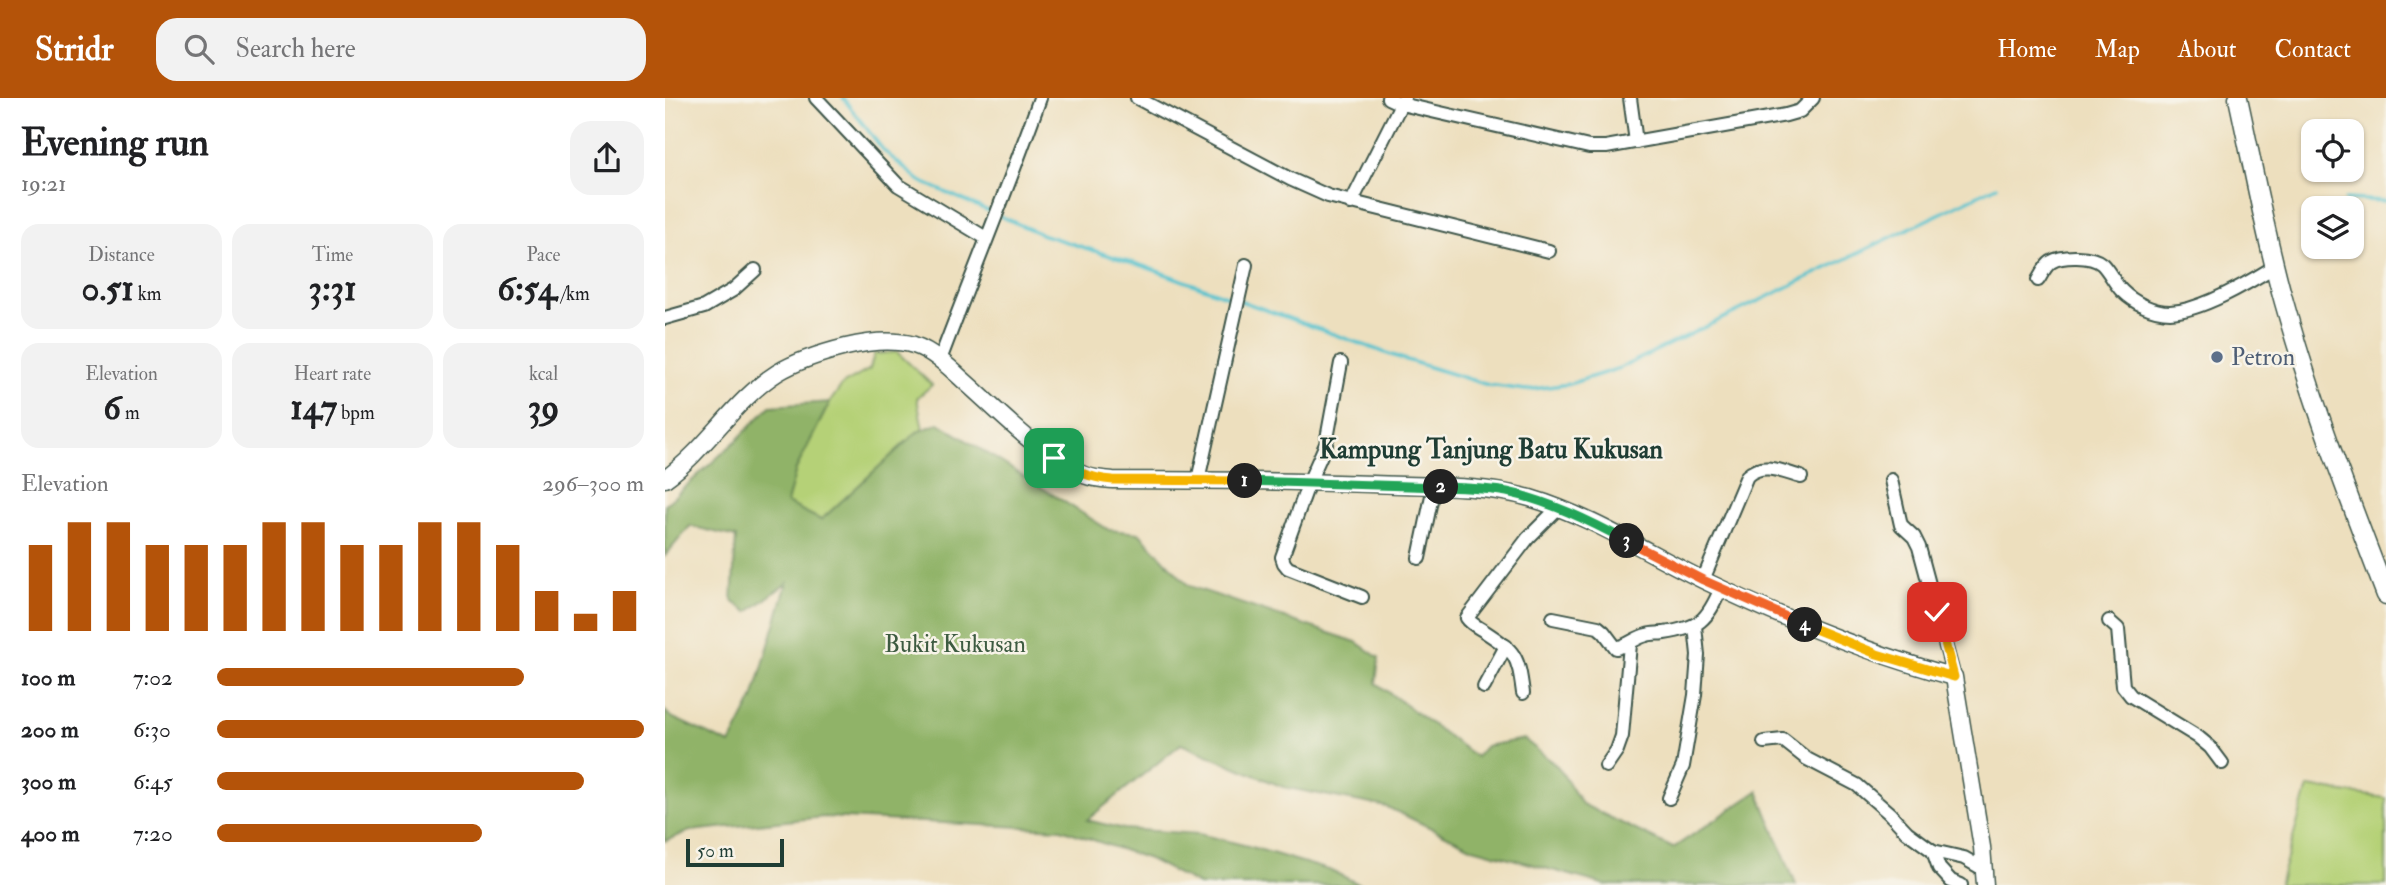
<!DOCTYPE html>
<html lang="en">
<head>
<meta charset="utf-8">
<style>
  :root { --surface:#fff; --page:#f2f2f2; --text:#202124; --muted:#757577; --accent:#b45309 }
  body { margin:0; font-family:"IM FELL Double Pica",serif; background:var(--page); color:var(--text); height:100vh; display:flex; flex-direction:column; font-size:26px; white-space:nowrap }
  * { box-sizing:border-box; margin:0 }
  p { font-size:23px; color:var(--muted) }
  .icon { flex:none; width:38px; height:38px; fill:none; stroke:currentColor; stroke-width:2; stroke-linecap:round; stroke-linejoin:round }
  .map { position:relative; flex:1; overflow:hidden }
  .side { display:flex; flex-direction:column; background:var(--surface); width:665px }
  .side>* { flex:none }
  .buttons { position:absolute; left:1636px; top:21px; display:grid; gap:14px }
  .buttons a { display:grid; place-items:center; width:63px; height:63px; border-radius:14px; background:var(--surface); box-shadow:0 2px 5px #0004; font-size:35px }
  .scale { position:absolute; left:21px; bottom:18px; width:98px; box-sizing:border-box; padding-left:7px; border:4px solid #1f3d34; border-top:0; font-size:19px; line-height:24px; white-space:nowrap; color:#1f3d34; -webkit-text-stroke:5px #f7f3e8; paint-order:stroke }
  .pin { position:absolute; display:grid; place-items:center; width:60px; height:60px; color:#fff; margin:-30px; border-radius:14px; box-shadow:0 4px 10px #0006 }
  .km { position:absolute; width:35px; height:35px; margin:-18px; border-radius:50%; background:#222; color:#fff; font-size:19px; line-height:35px; text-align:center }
  .round { display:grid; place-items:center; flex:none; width:74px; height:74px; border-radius:21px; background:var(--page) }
  .headline { display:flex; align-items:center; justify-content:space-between; height:119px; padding:0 21px }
  h1 { font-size:38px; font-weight:700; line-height:52px }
  .metrics { display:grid; grid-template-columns:repeat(3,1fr); gap:10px; height:119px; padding:7px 21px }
  .metrics div { display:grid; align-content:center; border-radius:18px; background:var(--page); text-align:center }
  .metrics b { font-size:35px; font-weight:700 }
  .metrics small { font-size:19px; font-weight:400 }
  .metrics p { font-size:19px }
  .chart { height:196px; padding:14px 21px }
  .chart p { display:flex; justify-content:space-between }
  .chart svg { width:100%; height:126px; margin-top:7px; stroke:var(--accent); stroke-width:6 }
  ul { padding:0 21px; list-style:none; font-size:23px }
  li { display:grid; grid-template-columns:112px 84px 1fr; align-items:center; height:52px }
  li i { height:18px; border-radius:9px; background:var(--accent) }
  header { display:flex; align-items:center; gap:42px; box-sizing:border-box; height:98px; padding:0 35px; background:var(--accent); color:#fff }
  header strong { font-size:33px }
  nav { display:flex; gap:38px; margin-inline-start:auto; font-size:24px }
  .search { width:490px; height:63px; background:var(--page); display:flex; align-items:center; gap:18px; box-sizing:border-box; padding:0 24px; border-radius:21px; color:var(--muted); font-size:26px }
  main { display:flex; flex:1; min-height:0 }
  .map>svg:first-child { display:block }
  .green { fill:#b5d177; stroke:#6a8756; stroke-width:2 }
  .forest { fill:#90b368; stroke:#58784e; stroke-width:2 }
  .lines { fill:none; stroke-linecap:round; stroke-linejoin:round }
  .stream { stroke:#55c2ce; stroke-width:3.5 }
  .minor-casing { stroke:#3e5549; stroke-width:16 }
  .tertiary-casing { stroke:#3e5549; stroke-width:19 }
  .secondary-casing { stroke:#3e5549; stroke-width:21 }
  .minor { stroke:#fff; stroke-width:12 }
  .tertiary { stroke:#fff; stroke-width:16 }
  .secondary { stroke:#fff; stroke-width:18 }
  .split-1-casing { stroke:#fff; stroke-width:14 }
  .split-2-casing { stroke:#fff; stroke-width:14 }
  .split-3-casing { stroke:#fff; stroke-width:14 }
  .split-4-casing { stroke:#fff; stroke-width:14 }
  .split-5-casing { stroke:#fff; stroke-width:14 }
  .split-1 { stroke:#f5b400; stroke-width:9 }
  .split-2 { stroke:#22a559; stroke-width:9 }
  .split-3 { stroke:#22a559; stroke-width:9 }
  .split-4 { stroke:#f0652b; stroke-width:9 }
  .split-5 { stroke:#f5b400; stroke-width:9 }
  .service-dot { fill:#5c6f8a; stroke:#f7f3e8; stroke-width:2.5 }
  .labels { text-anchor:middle; stroke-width:5; stroke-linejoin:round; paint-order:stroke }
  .service-label { font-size:24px; fill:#4e5e75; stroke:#f7f3e8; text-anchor:start }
  .park-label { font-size:24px; fill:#3d5b41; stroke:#f7f3e8 }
  .neighbourhood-label { font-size:26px; font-weight:bold; fill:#1f3d34; stroke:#f7f3e8 }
</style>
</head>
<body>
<header>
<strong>Stridr</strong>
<div class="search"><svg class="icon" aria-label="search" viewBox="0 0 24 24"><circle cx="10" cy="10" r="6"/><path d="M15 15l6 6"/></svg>Search here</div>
<nav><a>Home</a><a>Map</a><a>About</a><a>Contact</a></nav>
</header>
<main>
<section class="side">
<div class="headline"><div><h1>Evening run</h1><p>19:21</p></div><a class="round"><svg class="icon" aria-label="share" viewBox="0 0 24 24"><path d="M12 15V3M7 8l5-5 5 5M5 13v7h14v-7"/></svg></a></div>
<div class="metrics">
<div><p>Distance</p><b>0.51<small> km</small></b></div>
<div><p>Time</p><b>3:31</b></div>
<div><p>Pace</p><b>6:54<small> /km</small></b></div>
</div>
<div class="metrics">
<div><p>Elevation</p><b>6<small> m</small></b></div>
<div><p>Heart rate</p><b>147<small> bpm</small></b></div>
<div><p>kcal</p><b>39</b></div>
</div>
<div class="chart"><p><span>Elevation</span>296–300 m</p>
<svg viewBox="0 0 160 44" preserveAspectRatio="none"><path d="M5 44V14M15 44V6M25 44V6M35 44V14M45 44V14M55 44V14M65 44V6M75 44V6M85 44V14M95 44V14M105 44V6M115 44V6M125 44V14M135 44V30M145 44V38M155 44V30"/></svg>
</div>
<ul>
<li><b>100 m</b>7:02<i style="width:72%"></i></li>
<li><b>200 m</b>6:30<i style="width:100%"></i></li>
<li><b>300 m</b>6:45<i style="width:86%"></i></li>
<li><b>400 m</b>7:20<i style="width:62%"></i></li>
</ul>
</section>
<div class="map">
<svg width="1721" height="787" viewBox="0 0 1721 787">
  <rect width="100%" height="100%" fill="#f7f3e8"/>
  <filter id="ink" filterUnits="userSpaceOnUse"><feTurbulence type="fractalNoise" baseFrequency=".0143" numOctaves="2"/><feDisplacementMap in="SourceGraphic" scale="14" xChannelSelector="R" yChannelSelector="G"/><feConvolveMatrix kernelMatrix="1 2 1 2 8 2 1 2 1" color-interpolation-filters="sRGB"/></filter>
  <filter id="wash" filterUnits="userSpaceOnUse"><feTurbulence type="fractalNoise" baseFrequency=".00686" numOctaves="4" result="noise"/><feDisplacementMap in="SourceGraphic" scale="28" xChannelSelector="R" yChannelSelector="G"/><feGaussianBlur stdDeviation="1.57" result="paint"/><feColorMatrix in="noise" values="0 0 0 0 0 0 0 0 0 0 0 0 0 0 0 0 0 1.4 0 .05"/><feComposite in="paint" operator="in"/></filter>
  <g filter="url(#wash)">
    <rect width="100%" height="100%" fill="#eddfbe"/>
    <!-- green -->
    <g class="green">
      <polygon points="232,254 267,287 252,300 258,332 252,334 156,422 121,405 131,371 165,304 177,287 205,271 209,256"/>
      <polygon points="1643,689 1721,700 1721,787 1614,787"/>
    </g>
    <!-- forest -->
    <polygon class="forest" points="165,304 131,371 122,405 156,422 252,334 274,325 444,432 474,435 524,488 691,544 714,560 711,585 811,659 821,648 859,641 893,669 917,706 1008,750 1093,693 1131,787 941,787 808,750 722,709 618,689 516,646 422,722 459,731 534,736 583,748 667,773 696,787 534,787 484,761 396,731 159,719 25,733 0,743 0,613 6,619 65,646 88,601 122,485 83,514 67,503 71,439 25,428 0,458 0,407 72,342 105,308"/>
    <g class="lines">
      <!-- stream -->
      <g class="stream">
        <polyline points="178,0 219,53 255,83 328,115"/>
        <polyline points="1680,101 1721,103"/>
        <polyline points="335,118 376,136 478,168 569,201"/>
        <polyline points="576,203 735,260 823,287 861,292 904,286 955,270 1332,88"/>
      </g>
    </g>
  </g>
  <g filter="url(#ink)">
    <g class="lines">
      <defs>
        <g id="minor">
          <polyline points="151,0 233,87 321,140"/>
          <polyline points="472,0 625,81 663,98 884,153"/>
          <polyline points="723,0 736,6 924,49 941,49 1121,17 1135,13 1148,0"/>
          <polyline points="965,0 971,44"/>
          <polyline points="686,105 739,0"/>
          <path d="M1373,182c4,-6 7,-14 13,-18 11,-7 41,-7 51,2 8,8 12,19 20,27 12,12 31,21 48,21 31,-1 78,-29 104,-45"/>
          <polyline points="0,220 39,209 68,192 90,172"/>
          <path d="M275,262c33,-88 69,-174 100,-262"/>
          <polyline points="676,265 661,346 644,384 617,459 619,465 623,470 697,499"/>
          <polyline points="533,382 581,167"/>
          <polyline points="1226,382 1236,427 1249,439 1254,449 1289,579"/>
          <polyline points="754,460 769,388"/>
          <path d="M1038,482l44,-104c16,-15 36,-4 54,1"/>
          <path d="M888,520l45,9 6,5 12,16c12,-2 20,-11 31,-13 5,-2 11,-1 17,-2 35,-5 43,-12 57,-45"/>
          <polyline points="1444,523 1453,531 1458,588 1466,598 1533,639 1545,649 1557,665"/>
          <polyline points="819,589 841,548"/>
          <path d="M858,595c-5,-38 -7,-41 -39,-62 -6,-4 -13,-7 -17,-13l61,-80 30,-30"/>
          <polyline points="1099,644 1118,642 1142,661 1192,687 1224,715 1242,734 1268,753 1274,770 1286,783 1296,787"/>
          <polyline points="941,668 952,652 957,638 965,546"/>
          <polyline points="1004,700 1018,668 1030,597 1033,557 1030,528"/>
          <polyline points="1268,753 1299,760 1320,772"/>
        </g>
        <path id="tertiary" d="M0,381c42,-30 68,-78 112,-106 21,-13 45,-20 69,-26 21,-5 47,-8 68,-2 18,6 34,21 48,34 33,29 76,74 115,93 11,6 23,7 36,8 86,0 173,1 260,4 52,2 107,0 157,14 61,18 116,54 173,82 81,39 164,73 251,97l28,170 3,38"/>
        <path id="secondary" d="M1573,0c15,68 27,137 46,204 28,100 65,197 102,293"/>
      </defs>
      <!-- minor casing -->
      <use href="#minor" class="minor-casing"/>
      <!-- tertiary casing -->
      <use href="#tertiary" class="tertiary-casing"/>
      <!-- secondary casing -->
      <use href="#secondary" class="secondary-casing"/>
      <!-- minor -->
      <use href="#minor" class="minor"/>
      <!-- tertiary -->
      <use href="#tertiary" class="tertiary"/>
      <!-- secondary -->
      <use href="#secondary" class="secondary"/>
    </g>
  </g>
  <g class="lines" filter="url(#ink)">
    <defs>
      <path id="split-1" d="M389,360c20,13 35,20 59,22l132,1"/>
      <polyline id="split-2" points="580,383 776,389"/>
      <path id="split-3" d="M776,389c22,1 44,1 66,5 42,9 83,29 120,49"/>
      <polyline id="split-4" points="962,443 1038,482 1140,527"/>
      <polyline id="split-5" points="1140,527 1212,556 1289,579 1272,514"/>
    </defs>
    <!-- split-1 casing -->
    <use href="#split-1" class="split-1-casing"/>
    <!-- split-2 casing -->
    <use href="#split-2" class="split-2-casing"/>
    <!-- split-3 casing -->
    <use href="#split-3" class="split-3-casing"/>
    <!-- split-4 casing -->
    <use href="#split-4" class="split-4-casing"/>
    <!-- split-5 casing -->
    <use href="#split-5" class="split-5-casing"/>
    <!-- split-1 -->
    <use href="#split-1" class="split-1"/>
    <!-- split-2 -->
    <use href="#split-2" class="split-2"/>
    <!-- split-3 -->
    <use href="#split-3" class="split-3"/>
    <!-- split-4 -->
    <use href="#split-4" class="split-4"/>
    <!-- split-5 -->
    <use href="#split-5" class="split-5"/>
  </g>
  <!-- markers -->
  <circle class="service-dot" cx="1552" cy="259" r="7"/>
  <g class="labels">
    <!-- service labels -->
    <g class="service-label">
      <text x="1566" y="267">Petron</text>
    </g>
    <!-- park labels -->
    <g class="park-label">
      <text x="290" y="554">Bukit Kukusan</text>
    </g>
    <!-- neighbourhood labels -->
    <g class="neighbourhood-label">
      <text x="826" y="360">Kampung Tanjung Batu Kukusan</text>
    </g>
  </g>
</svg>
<div class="buttons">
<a><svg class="icon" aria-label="locate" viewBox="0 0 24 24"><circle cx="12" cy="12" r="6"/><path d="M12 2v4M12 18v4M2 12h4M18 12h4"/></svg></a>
<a><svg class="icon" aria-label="layers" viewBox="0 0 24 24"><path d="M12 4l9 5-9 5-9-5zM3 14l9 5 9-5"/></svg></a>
</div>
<div class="scale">50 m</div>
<div class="pin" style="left:389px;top:360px;background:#1e9e55"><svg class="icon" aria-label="arrive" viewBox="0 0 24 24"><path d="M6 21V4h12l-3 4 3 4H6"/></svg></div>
<div class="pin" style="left:1272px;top:514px;background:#d93025"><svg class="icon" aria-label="check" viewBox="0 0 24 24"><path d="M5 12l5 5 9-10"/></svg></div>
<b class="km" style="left:580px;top:383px">1</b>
<b class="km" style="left:776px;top:389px">2</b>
<b class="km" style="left:962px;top:443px">3</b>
<b class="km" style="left:1140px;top:527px">4</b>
</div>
</main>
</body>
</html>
